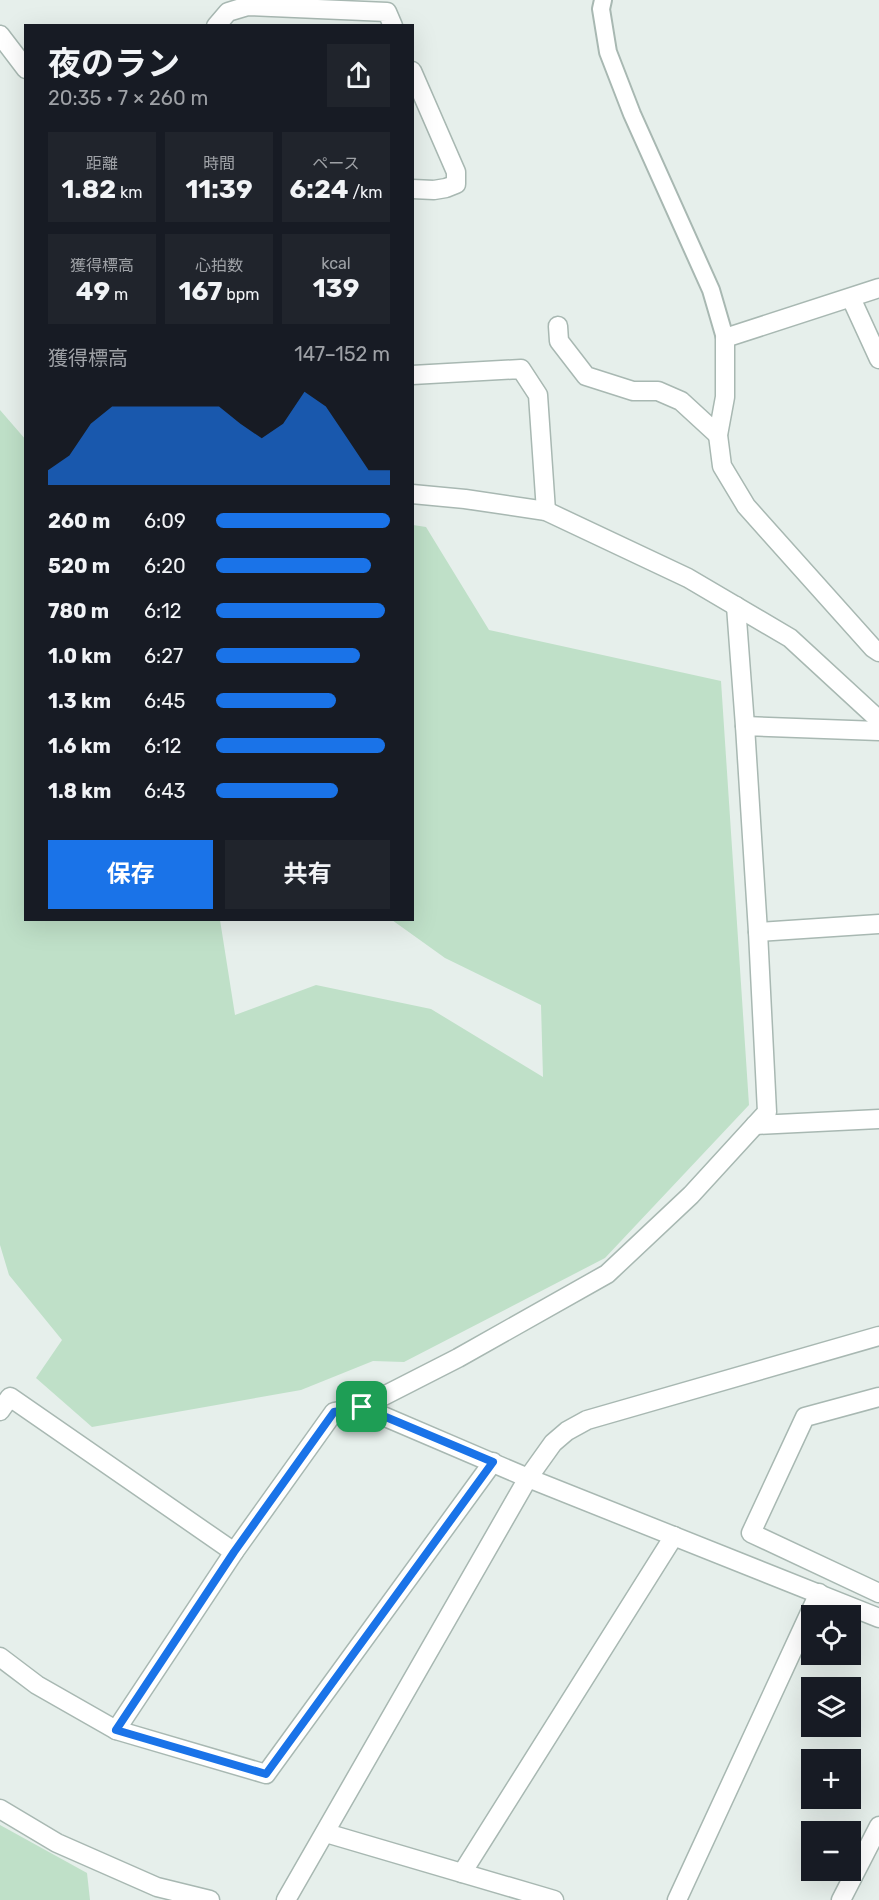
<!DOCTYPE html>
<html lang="ja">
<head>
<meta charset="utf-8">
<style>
  :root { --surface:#171b24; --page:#20242c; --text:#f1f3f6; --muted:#9ea1a6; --accent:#1a73e8 }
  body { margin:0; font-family:Rubik,"Noto Sans JP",sans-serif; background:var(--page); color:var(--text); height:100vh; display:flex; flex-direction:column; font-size:22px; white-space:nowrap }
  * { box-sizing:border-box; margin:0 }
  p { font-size:20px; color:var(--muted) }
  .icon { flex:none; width:33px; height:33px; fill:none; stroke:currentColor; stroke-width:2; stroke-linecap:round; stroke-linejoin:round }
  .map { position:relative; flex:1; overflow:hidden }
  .drawer { position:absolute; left:24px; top:24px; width:390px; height:897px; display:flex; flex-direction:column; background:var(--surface); border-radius:0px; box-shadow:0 6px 24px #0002 }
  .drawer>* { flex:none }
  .fabs { position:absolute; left:801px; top:1605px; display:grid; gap:12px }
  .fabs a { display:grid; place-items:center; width:60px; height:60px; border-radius:0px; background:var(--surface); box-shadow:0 6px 24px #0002; font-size:30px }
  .pin { position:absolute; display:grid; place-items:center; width:51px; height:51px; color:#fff; margin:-26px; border-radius:12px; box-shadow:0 3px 9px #0006 }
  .round { display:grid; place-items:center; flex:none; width:63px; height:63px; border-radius:0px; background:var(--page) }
  .headline { display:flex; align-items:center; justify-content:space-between; height:102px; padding:0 24px }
  h1 { font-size:33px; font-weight:700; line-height:45px }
  .stats { display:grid; grid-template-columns:repeat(3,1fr); gap:9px; height:102px; padding:6px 24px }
  .stats div { display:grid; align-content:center; border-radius:0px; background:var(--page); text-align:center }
  .stats b { font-size:26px; font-weight:700 }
  .stats small { font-size:16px; font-weight:400 }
  .stats p { font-size:16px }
  .chart { height:168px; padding:12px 24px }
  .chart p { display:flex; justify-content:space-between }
  .chart svg { width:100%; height:108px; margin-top:6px; fill:var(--accent); opacity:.7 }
  .action { display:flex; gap:12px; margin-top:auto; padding:12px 24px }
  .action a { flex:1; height:69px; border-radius:0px; background:var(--accent); color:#fff; font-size:24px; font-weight:700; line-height:69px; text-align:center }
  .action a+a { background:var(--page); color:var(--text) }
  ul { padding:0 24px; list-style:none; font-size:20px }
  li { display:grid; grid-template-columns:96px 72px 1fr; align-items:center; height:45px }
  li i { height:15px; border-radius:8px; background:var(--accent) }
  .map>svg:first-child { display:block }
  .green { fill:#bfe0c8 }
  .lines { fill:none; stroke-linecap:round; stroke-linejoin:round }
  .service-casing { stroke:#a8b8b2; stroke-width:20 }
  .minor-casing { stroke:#a8b8b2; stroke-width:21 }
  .tertiary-casing { stroke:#a8b8b2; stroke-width:21 }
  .service { stroke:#fff; stroke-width:16 }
  .minor { stroke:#fff; stroke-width:18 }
  .tertiary { stroke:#fff; stroke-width:18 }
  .route-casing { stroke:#fff; stroke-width:12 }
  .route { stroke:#1a73e8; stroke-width:8 }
</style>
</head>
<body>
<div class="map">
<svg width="879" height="1900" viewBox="0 0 879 1900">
  <rect width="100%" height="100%" fill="#e6efeb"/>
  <!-- green -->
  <g class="green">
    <polygon points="0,410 26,440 26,920 220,920 235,1015 316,985 431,1009 543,1077 541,1005 445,958 392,920 412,920 413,525 426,527 489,630 721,681 749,1105 605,1258 404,1362 373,1361 301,1390 92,1427 36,1378 62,1340 9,1275 0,1245"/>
    <polygon points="0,1825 87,1873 90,1900 0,1900"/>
  </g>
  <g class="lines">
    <defs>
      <polyline id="service" points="603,0 601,9 608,52 632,114 711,290 725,338"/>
      <g id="minor">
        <polyline points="216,26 228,12 248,6 387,12 393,26"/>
        <polyline points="0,35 26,69"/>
        <polyline points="412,71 456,172 456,184 446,188 434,190 412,189"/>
        <polyline points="879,288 725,338 725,397 718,435 722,466 746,506 873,648 879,652"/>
        <polyline points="851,298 879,359"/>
        <polyline points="558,326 559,341 586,376 633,391 658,391 681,401 718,435"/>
        <polyline points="412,375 521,369 538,395 546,511"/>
        <polyline points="412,494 465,499 546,511 688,578 790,638 879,720"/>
        <polyline points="736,606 745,726"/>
        <polyline points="758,932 879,924"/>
        <polyline points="755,1125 879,1119"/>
        <polyline points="879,1397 805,1417 751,1533 879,1593"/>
        <polyline points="362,1407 528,1478 879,1618"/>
        <polyline points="0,1411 10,1397 234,1552"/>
        <polyline points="0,1657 37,1685 116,1730 266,1774 493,1462"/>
        <polyline points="116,1730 234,1552 334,1412 362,1407 458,1358 607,1274 691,1195 767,1112 758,932 745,726 879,731"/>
        <polyline points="326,1833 554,1900"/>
        <polyline points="462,1873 674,1536"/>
        <polyline points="677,1900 819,1593"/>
        <polyline points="841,1900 879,1826"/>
      </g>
      <g id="tertiary">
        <polyline points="0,1809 57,1843 157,1887 210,1900"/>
        <polyline points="286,1900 528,1478 553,1443 567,1431 587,1420 879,1336"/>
      </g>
    </defs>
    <!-- service casing -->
    <use href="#service" class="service-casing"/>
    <!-- minor casing -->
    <use href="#minor" class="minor-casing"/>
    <!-- tertiary casing -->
    <use href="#tertiary" class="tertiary-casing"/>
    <!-- service -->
    <use href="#service" class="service"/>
    <!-- minor -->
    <use href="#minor" class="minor"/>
    <!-- tertiary -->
    <use href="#tertiary" class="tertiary"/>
  </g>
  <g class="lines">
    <defs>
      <polygon id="route" points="362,1407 493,1462 266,1774 116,1730 234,1552 334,1412"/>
    </defs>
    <!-- route casing -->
    <use href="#route" class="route-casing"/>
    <!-- route -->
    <use href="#route" class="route"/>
  </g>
</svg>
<div class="fabs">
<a><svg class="icon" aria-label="locate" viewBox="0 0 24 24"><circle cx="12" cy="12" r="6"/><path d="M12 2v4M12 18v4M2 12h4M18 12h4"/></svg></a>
<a><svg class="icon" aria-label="layers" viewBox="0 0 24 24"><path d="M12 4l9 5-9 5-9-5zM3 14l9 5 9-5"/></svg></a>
<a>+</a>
<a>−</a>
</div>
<div class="pin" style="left:362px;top:1407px;background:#1e9e55"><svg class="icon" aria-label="arrive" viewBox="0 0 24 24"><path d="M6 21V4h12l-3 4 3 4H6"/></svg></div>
<section class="drawer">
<div class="headline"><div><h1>夜のラン</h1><p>20:35 · 7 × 260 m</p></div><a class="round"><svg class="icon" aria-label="share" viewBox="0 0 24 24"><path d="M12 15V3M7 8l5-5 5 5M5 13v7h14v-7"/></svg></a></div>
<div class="stats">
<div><p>距離</p><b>1.82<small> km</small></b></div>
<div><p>時間</p><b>11:39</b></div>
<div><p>ペース</p><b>6:24<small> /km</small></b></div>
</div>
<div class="stats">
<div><p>獲得標高</p><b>49<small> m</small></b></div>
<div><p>心拍数</p><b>167<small> bpm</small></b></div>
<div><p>kcal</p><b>139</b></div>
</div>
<div class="chart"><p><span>獲得標高</span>147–152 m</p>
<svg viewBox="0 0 160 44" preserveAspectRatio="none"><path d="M0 44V38L10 32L20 19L30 12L40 12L50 12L60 12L70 12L80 12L90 19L100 25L110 19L120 6L130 12L140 25L150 38L160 38V44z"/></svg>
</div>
<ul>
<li><b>260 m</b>6:09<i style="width:100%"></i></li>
<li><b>520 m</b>6:20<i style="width:89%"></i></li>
<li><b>780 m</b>6:12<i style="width:97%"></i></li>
<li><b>1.0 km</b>6:27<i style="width:83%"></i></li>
<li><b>1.3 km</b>6:45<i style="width:69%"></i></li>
<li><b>1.6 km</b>6:12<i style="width:97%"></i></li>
<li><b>1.8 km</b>6:43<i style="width:70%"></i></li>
</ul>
<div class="action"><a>保存</a><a>共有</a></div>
</section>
</div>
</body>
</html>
